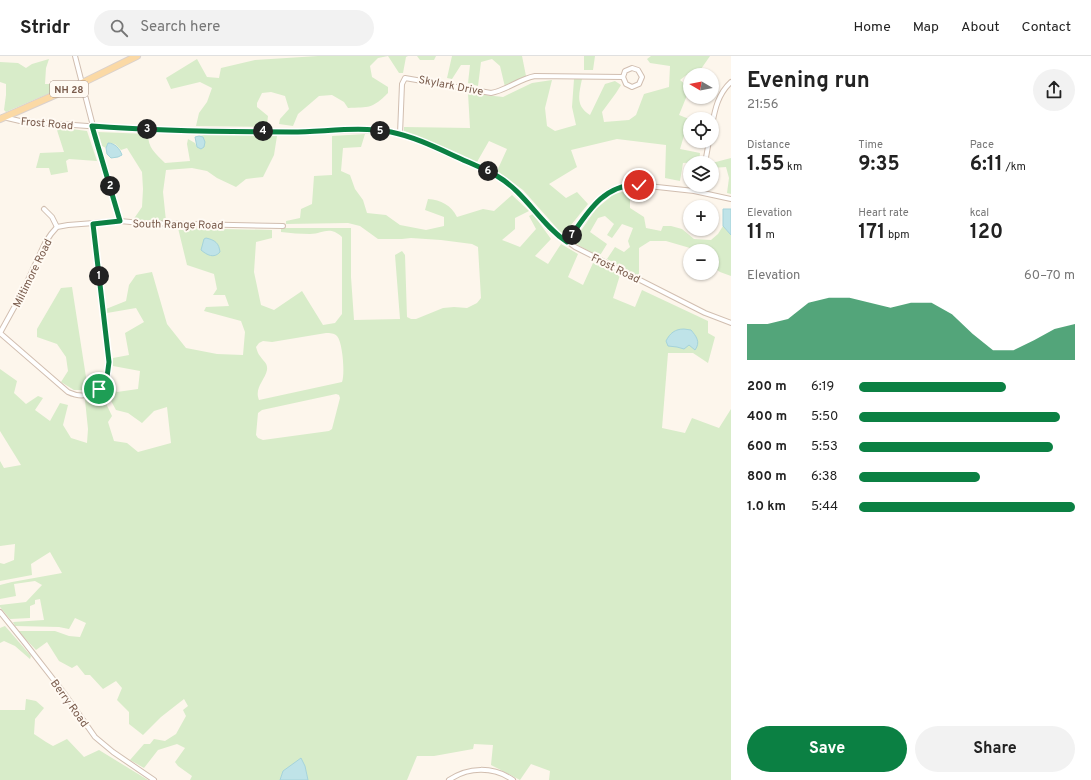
<!DOCTYPE html>
<html lang="en">
<head>
<meta charset="utf-8">
<style>
  :root { --surface:#fff; --page:#f2f2f2; --text:#222; --muted:#767676; --line:#e0e0e0; --accent:#0b8043 }
  body { margin:0; font-family:Overpass,sans-serif; background:var(--page); color:var(--text); height:100vh; display:flex; flex-direction:column; font-size:15px; white-space:nowrap }
  * { box-sizing:border-box; margin:0 }
  p { font-size:13px; color:var(--muted) }
  .icon { flex:none; width:22px; height:22px; fill:none; stroke:currentColor; stroke-width:2; stroke-linecap:round; stroke-linejoin:round }
  .map { position:relative; flex:1; overflow:hidden }
  .drawer { display:flex; flex-direction:column; background:var(--surface); width:360px }
  .drawer>* { flex:none }
  .needle { width:26px; rotate:280deg }
  .fabs { position:absolute; left:683px; top:12px; display:grid; gap:8px }
  .fabs a { display:grid; place-items:center; width:36px; height:36px; border-radius:50%; background:var(--surface); box-shadow:0 1px 3px #0004; font-size:20px }
  .pin { position:absolute; display:grid; place-items:center; width:34px; height:34px; color:#fff; margin:-17px; border:2px solid #fff; border-radius:50%; box-shadow:0 1px 4px #0007 }
  .km { position:absolute; width:20px; height:20px; margin:-10px; border-radius:50%; background:#222; color:#fff; font-size:11px; line-height:20px; text-align:center }
  .round { display:grid; place-items:center; flex:none; width:42px; height:42px; border-radius:21px; background:var(--page) }
  .head { display:flex; align-items:center; justify-content:space-between; height:68px; padding:0 16px }
  h1 { font-size:22px; font-weight:700; line-height:30px }
  .metrics { display:grid; grid-template-columns:repeat(3,1fr); gap:6px; height:68px; padding:4px 16px }
  .metrics div { display:grid; align-content:center }
  .metrics b { font-size:20px; font-weight:700 }
  .metrics small { font-size:11px; font-weight:400 }
  .metrics p { font-size:11px }
  .chart { height:112px; padding:8px 16px }
  .chart p { display:flex; justify-content:space-between }
  .chart svg { width:100%; height:72px; margin-top:4px; fill:var(--accent); opacity:.7 }
  .button { display:flex; gap:8px; margin-top:auto; padding:8px 16px }
  .button a { flex:1; height:46px; border-radius:24px; background:var(--accent); color:#fff; font-size:16px; font-weight:700; line-height:46px; text-align:center }
  .button a+a { background:var(--page); color:var(--text) }
  ul { padding:0 16px; list-style:none; font-size:13px }
  li { display:grid; grid-template-columns:64px 48px 1fr; align-items:center; height:30px }
  li i { height:10px; border-radius:5px; background:var(--accent) }
  header { display:flex; align-items:center; gap:24px; box-sizing:border-box; height:56px; padding:0 20px; background:var(--surface); border-bottom:1px solid var(--line) }
  header strong { font-size:19px }
  nav { display:flex; gap:22px; margin-inline-start:auto; font-size:14px }
  .search { width:280px; height:36px; background:var(--page); display:flex; align-items:center; gap:10px; box-sizing:border-box; padding:0 14px; border-radius:22px; color:var(--muted); font-size:15px }
  main { display:flex; flex:1; min-height:0 }
  .map>svg:first-child { display:block }
  .green { fill:#d8ecc9; fill-rule:evenodd }
  .water { fill:#bfe3e8; stroke:#a5d3da }
  .lines { fill:none; stroke-linecap:round; stroke-linejoin:round }
  .minor-casing { stroke:#d1beb0; stroke-width:6 }
  .primary-casing { stroke:#dad1cd; stroke-width:8 }
  .minor { stroke:#fff; stroke-width:4 }
  .primary { stroke:#fbd9a5; stroke-width:6 }
  .route-casing { stroke:#fff; stroke-width:8 }
  .route { stroke:#0b8043; stroke-width:5 }
  .labels { text-anchor:middle; stroke-width:4; stroke-linejoin:round; paint-order:stroke }
  .shield { fill:#fffaf3; stroke:#a28b7f; stroke-width:1 }
  .shield-label { font-size:10px; font-weight:bold; fill:#7a5c4d }
  .street-label { font-size:11px; fill:#7a5c4d; stroke:#fffaf3 }
</style>
</head>
<body>
<header>
<strong>Stridr</strong>
<div class="search"><svg class="icon" aria-label="search" viewBox="0 0 24 24"><circle cx="10" cy="10" r="6"/><path d="M15 15l6 6"/></svg>Search here</div>
<nav><a>Home</a><a>Map</a><a>About</a><a>Contact</a></nav>
</header>
<main>
<div class="map">
<svg width="731" height="724" viewBox="0 0 731 724">
  <rect width="100%" height="100%" fill="#fdf6ec"/>
  <!-- green -->
  <g class="green">
    <path d="M318,0h90l-2,1 -3,16h-4l-11,-17 -10,2 -8,8 2,11 16,10v6c-16,16 -19,14 -40,15l-4,-6 -12,-7 -13,1 -21,18 -5,12 -14,-2 1,-5 9,-10 -4,-13 -14,-4 -9,1 -5,10v4l11,9 -1,9 -2,2 -69,-1 3,-13 8,-11 5,-14 -12,-6 -29,7 -5,-11 31,-19 10,18 12,1 2,-10 34,-8z"/>
    <polygon points="417,0 436,0 434,4 420,4"/>
    <polygon points="452,0 522,0 526,20 505,31 500,10 492,3 481,6 478,30 468,27 470,9 461,9 452,23 447,22"/>
    <polygon points="584,0 595,0 593,14 584,14"/>
    <path d="M651,0h59l-9,13 -12,4 -9,7 10,8 -11,27 10,4 -9,30 20,4 -1,9 -16,1 -3,18 -15,-3 1,-33 -49,-6 -46,11 6,17 -28,17 17,14 11,-6 11,12 -25,31 -40,-45 -26,-19 10,-22 -18,-8 -12,21 -73,-31v-4l66,1 -2,-35 35,4 29,-14 20,-3 -7,28 2,18 8,5 21,-6 -4,-18 2,-28h8c-3,15 -7,27 8,36l15,-31 10,-3 6,4 -5,8 -14,19 2,10 25,-2 7,-5 8,-21 25,-7 1,-21 -20,-3 -3,-4z"/>
    <polygon points="49,3 46,12 45,28 56,28 59,33 6,56 4,54 6,39 6,28 0,26 0,6 18,7 26,12 32,8"/>
    <polygon points="56,71 87,75 97,105 69,103 66,105 68,116 51,119 49,112 36,112 40,97 64,96"/>
    <path d="M98,76l50,2c0,14 7,19 17,29l25,-2 -3,-17 1,-5 7,4 2,4 6,-10 -4,-1c26,-5 52,-4 78,0l-3,19 -11,22 -17,2 -10,8 -19,-9 -10,-7 -15,-3 -26,2 -3,22 3,29 -33,-1 9,-13 1,-18 -1,-17 -15,-24 -6,2 -6,-6 -7,-1 -2,5 -4,-2z"/>
    <path d="M365,78l-4,13 -18,1 -2,23 9,4 5,14 8,11 4,13 19,2 14,10 26,5 18,-4v-9l-19,-7 3,-11c13,1 23,6 29,18l26,-8 11,2 18,-16 17,16 -14,7v11l-13,11 18,7 16,-18 -7,-13 4,-2 18,25 -16,17 13,8 13,-20 17,10 -10,23 15,8 10,-22 27,12 -7,23 22,9 7,-17 66,31v12l7,4 -7,26 -15,-10h-25l-6,75 23,5 7,-15 27,10 12,-19v371h-182l1,-9 -19,-7 -11,16 -29,-15 2,-20 -19,-1 -1,5 -39,7h-17l-10,24h-99l-3,-14 -22,5 -3,9h-90l2,-4 -14,-10 -3,-4 10,-14 -8,-4 -19,6 -14,18 -14,-8 14,-16h6l4,-5 11,2 11,-7 10,-18 -3,-6 5,-4 -4,-7 -23,18 -18,18 -14,-11v-12l-12,-12 5,-12 -6,-7 -13,8 -13,-14h-5l-8,-10 -5,3 -13,-7 -12,-19 -11,8 -18,-19h37l14,5 11,1 6,-14 -11,-5 -6,11 -10,-2 -44,-1 -2,-4 31,-2 -4,-21 -5,1v4l-5,2v12l-20,1 -10,-12v-2l26,-3 16,-17 -7,-4 -21,3 2,12 -16,3v-14l12,-3 50,-9 -12,-21 -19,12 1,11 -32,6v-18l4,1 10,-4 1,-16 -15,2v-85l4,7 17,-3 -21,-34v-62l17,12 -3,12 12,11 12,-8 5,2 -8,12 15,11 10,-18 8,2 -5,20 8,13 16,5 1,-14 -3,-29 15,-9 12,25 -4,6 6,19 13,2 11,9 33,-9 -4,-36 -13,4 -12,12 -14,-10 -12,-3 -12,-22 3,-5 10,9 21,-3 2,-18 -27,-5v-8l16,-3 -4,-22 19,-11 -8,-14 -29,5 -1,-4 20,-8 3,-16 7,-10 16,-3 15,52 19,24 31,6 26,1 2,-23 -4,-11 -37,-10 2,-4 23,-1 -4,-11h-12l4,-6 -3,-15 -27,-9 -9,-37 94,2v8l-16,4 -2,30 7,33 13,5 28,-19 21,34 12,-2 7,-9v-77c-13,-12 -19,-3 -32,-3 -10,0 -19,-1 -29,-2v-4h70v49l3,43 46,-1 -5,-64 7,-4 3,4 2,62 4,2h5l27,-11 11,-1 13,1 10,-5 4,-5 -3,-51 -6,-3 -31,-4 -30,-2 -9,1h-24l-18,-13 -12,-3 -62,1v-3l14,-3 1,-9 11,-5 2,-28 18,-1v-39zM691,274l6,9 -6,7 -2,-1 -12,2zM326,277c4,0 8,0 11,3 6,7 8,39 5,46l-83,18c-5,-12 6,-20 8,-30 1,-7 -4,-9 -7,-14 -2,-2 -3,-6 -4,-9l3,-4 4,-2 9,1zM336,338l3,1 1,3 -8,31 -3,2 -66,9 -5,-2 -2,-3 2,-22 4,-3z"/>
    <polygon points="731,102 731,138 727,137 729,122 726,111 712,112 712,107"/>
    <polygon points="630,134 630,152 644,161 646,172 661,175 663,170 671,170 682,173 694,183 711,184 718,178 723,170 731,179 731,220 720,216 712,210 712,195 693,195 690,192 666,185 650,185 639,192 639,220 607,203 615,191 624,196 630,191 628,185 633,172 622,168 612,182 607,179 614,168 605,160 598,162 590,176 607,188 599,201 573,186 596,153 614,138"/>
    <polygon points="72,231 88,334 74,334 61,326 68,315 66,301 57,288 37,281 37,273 61,232"/>
    <polygon points="5,570 31,600 30,603 15,590 4,585 0,587 0,572"/>
    <polygon points="26,643 36,645 44,652 35,663 34,678 46,686 53,690 67,683 84,701 99,694 148,724 0,724 0,654 25,654"/>
  </g>
  <!-- water -->
  <g class="water">
    <polygon points="199,80 203,81 205,86 204,91 201,93 197,91 195,81"/>
    <path d="M108,87c7,0 12,6 14,12l-4,2 -7,1 -4,-4 -1,-6z"/>
    <polygon points="723,153 731,153 731,179 723,170"/>
    <path d="M206,182c9,2 13,5 14,14 -6,7 -13,3 -19,-2l3,-11z"/>
    <path d="M684,273l7,1c5,6 10,12 4,20l-6,-5 -5,4 -7,-2 -9,-1 -2,-5c4,-8 9,-12 18,-12z"/>
    <polygon points="301,702 305,710 308,724 280,724 283,715"/>
  </g>
  <g class="lines">
    <defs>
      <g id="minor">
        <polyline points="75,0 93,70 120,165 141,167 283,170"/>
        <polyline points="3,61 20,65 128,73 292,76 352,74 381,75 400,78 419,85 492,117 511,129 523,141 550,173 575,191 705,257 731,267"/>
        <path d="M712,69c3,-16 6,-31 19,-43"/>
        <path d="M400,78l2,-50 3,-6 86,15c16,-3 28,-14 44,-17l88,1 3,7 6,3 7,-3 3,-7 -4,-7 -6,-2 -7,3 -2,6"/>
        <polyline points="705,107 709,85"/>
        <polyline points="700,136 701,129"/>
        <polyline points="44,153 52,161 57,171"/>
        <polyline points="567,186 598,145 610,135 623,130 639,129 694,135 731,143"/>
        <path d="M0,277l68,59c23,11 41,-7 41,-30l-16,-138"/>
        <polyline points="0,277 21,239 45,187 51,178 57,171 68,169 120,165"/>
        <polyline points="0,556 25,587 64,637 95,681 113,696 154,724"/>
        <path d="M449,724c19,-13 44,-14 64,0"/>
      </g>
      <polyline id="primary" points="0,63 82,27 137,0"/>
    </defs>
    <!-- minor casing -->
    <use href="#minor" class="minor-casing"/>
    <!-- primary casing -->
    <use href="#primary" class="primary-casing"/>
    <!-- minor -->
    <use href="#minor" class="minor"/>
    <!-- primary -->
    <use href="#primary" class="primary"/>
  </g>
  <g class="lines">
    <defs>
      <path id="route" d="M99,333l8,-12 2,-15 -16,-138 27,-3 -28,-95c67,5 134,6 200,6 32,0 67,-6 99,0 24,5 46,16 68,26 13,6 26,11 38,18 29,17 43,48 70,66 18,-25 35,-59 72,-57"/>
    </defs>
    <!-- route casing -->
    <use href="#route" class="route-casing"/>
    <!-- route -->
    <use href="#route" class="route"/>
  </g>
  <g class="labels">
    <!-- shield labels -->
    <rect class="shield" x="50" y="25" width="38" height="16" rx="3"/>
    <g class="shield-label">
      <text x="69" y="37">NH 28</text>
    </g>
    <!-- street labels -->
    <g class="street-label">
      <text transform="translate(451 29) rotate(11)" y="4">Skylark Drive</text>
      <text transform="translate(47 67) rotate(5)" y="4">Frost Road</text>
      <text transform="translate(178 168) rotate(1)" y="4">South Range Road</text>
      <text transform="translate(616 212) rotate(26)" y="4">Frost Road</text>
      <text transform="translate(32 217) rotate(-64)" y="4">Miltimore Road</text>
      <text transform="translate(70 647) rotate(54)" y="4">Berry Road</text>
    </g>
  </g>
</svg>
<div class="fabs">
<a><svg class="needle" viewBox="-14 -14 28 28"><path d="M0-13l5 13h-10z" fill="#e53935"/><path d="M0 13l5-13h-10z" fill="#767676"/></svg></a>
<a><svg class="icon" aria-label="locate" viewBox="0 0 24 24"><circle cx="12" cy="12" r="6"/><path d="M12 2v4M12 18v4M2 12h4M18 12h4"/></svg></a>
<a><svg class="icon" aria-label="layers" viewBox="0 0 24 24"><path d="M12 4l9 5-9 5-9-5zM3 14l9 5 9-5"/></svg></a>
<a>+</a>
<a>−</a>
</div>
<div class="pin" style="left:99px;top:333px;background:#1e9e55"><svg class="icon" aria-label="arrive" viewBox="0 0 24 24"><path d="M6 21V4h12l-3 4 3 4H6"/></svg></div>
<div class="pin" style="left:639px;top:129px;background:#d93025"><svg class="icon" aria-label="check" viewBox="0 0 24 24"><path d="M5 12l5 5 9-10"/></svg></div>
<b class="km" style="left:99px;top:220px">1</b>
<b class="km" style="left:110px;top:130px">2</b>
<b class="km" style="left:147px;top:73px">3</b>
<b class="km" style="left:263px;top:75px">4</b>
<b class="km" style="left:380px;top:75px">5</b>
<b class="km" style="left:488px;top:115px">6</b>
<b class="km" style="left:572px;top:179px">7</b>
</div>
<section class="drawer">
<div class="head"><div><h1>Evening run</h1><p>21:56</p></div><a class="round"><svg class="icon" aria-label="share" viewBox="0 0 24 24"><path d="M12 15V3M7 8l5-5 5 5M5 13v7h14v-7"/></svg></a></div>
<div class="metrics">
<div><p>Distance</p><b>1.55<small> km</small></b></div>
<div><p>Time</p><b>9:35</b></div>
<div><p>Pace</p><b>6:11<small> /km</small></b></div>
</div>
<div class="metrics">
<div><p>Elevation</p><b>11<small> m</small></b></div>
<div><p>Heart rate</p><b>171<small> bpm</small></b></div>
<div><p>kcal</p><b>120</b></div>
</div>
<div class="chart"><p><span>Elevation</span>60–70 m</p>
<svg viewBox="0 0 160 44" preserveAspectRatio="none"><path d="M0 44V22L10 22L20 19L30 9L40 6L50 6L60 9L70 12L80 9L90 9L100 16L110 28L120 38L130 38L140 32L150 25L160 22V44z"/></svg>
</div>
<ul>
<li><b>200 m</b>6:19<i style="width:68%"></i></li>
<li><b>400 m</b>5:50<i style="width:93%"></i></li>
<li><b>600 m</b>5:53<i style="width:90%"></i></li>
<li><b>800 m</b>6:38<i style="width:56%"></i></li>
<li><b>1.0 km</b>5:44<i style="width:100%"></i></li>
</ul>
<div class="button"><a>Save</a><a>Share</a></div>
</section>
</main>
</body>
</html>
